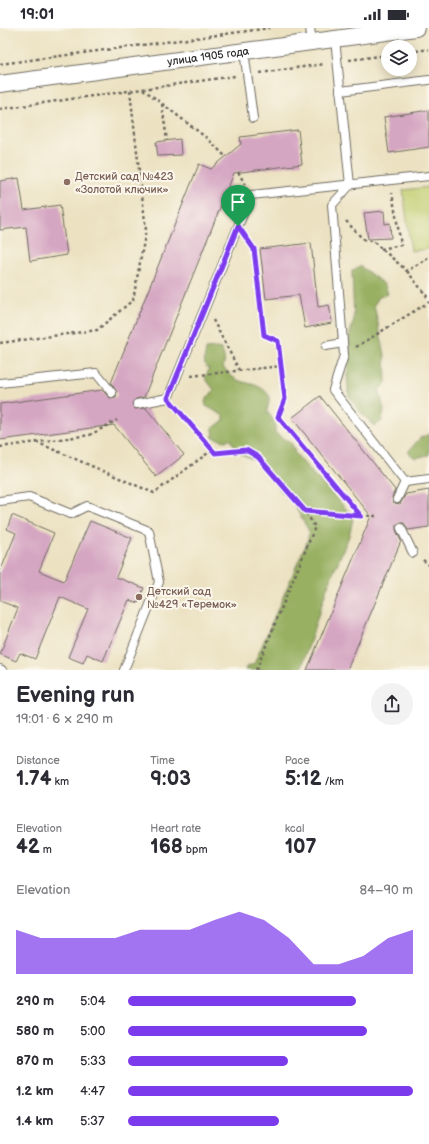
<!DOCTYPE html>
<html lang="en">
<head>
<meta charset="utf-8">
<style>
  :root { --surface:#fff; --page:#f2f2f3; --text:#2b2b33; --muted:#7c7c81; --accent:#7c3aed }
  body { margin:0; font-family:"Balsamiq Sans",sans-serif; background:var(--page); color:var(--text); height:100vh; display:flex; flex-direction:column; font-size:15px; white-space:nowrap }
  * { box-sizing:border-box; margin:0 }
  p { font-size:13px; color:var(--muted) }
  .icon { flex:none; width:22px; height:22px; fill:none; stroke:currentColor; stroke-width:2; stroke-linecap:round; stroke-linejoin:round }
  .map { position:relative; height:642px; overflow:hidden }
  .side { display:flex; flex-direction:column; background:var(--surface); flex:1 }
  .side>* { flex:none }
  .buttons { position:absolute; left:381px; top:12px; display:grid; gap:8px }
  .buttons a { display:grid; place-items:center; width:36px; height:36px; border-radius:50%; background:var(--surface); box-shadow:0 2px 10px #0003; font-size:20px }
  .pin { position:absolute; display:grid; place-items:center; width:34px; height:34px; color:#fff; margin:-41px -17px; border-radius:50% 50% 50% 0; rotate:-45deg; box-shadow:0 0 4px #0007 }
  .pin .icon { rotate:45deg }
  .round { display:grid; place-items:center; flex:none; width:42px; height:42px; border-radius:21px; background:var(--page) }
  .head { display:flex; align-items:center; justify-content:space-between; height:68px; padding:0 16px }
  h1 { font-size:22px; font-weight:700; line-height:30px }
  .metrics { display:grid; grid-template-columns:repeat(3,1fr); gap:6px; height:68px; padding:4px 16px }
  .metrics div { display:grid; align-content:center }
  .metrics b { font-size:20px; font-weight:700 }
  .metrics small { font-size:11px; font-weight:400 }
  .metrics p { font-size:11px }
  .chart { height:112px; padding:8px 16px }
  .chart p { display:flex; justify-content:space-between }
  .chart svg { width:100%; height:72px; margin-top:4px; fill:var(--accent); opacity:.7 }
  ul { padding:0 16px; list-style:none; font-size:13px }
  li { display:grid; grid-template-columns:64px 48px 1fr; align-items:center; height:30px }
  li i { height:10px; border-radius:5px; background:var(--accent) }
  .status { display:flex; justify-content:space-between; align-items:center; height:28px; padding:0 20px; background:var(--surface); direction:ltr }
  .status svg { height:11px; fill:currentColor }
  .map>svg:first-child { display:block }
  .green { fill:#c1cd6f; stroke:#767c4d }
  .forest { fill:#98b062; stroke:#626e46 }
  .building { fill:#d5a6c2 }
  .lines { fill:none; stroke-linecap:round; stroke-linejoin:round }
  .lane-casing { stroke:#6f6b60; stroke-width:10 }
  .street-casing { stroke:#6f6b60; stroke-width:18 }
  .path { stroke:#6f6b60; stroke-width:2.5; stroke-dasharray:3 3; stroke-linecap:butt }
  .lane { stroke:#fff; stroke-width:8 }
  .street { stroke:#fff; stroke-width:16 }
  .route-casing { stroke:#fff; stroke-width:8 }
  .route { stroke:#7c3aed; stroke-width:5 }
  .education-dot { fill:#8d6e63; stroke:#fbf7ec; stroke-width:1.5 }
  .labels { text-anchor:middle; stroke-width:4; stroke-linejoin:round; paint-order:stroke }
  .street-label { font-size:11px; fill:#2b2b2b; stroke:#fbf7ec }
  .education-label { font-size:11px; fill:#785e54; stroke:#fbf7ec; text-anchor:start }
</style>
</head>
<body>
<div class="status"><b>19:01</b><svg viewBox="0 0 49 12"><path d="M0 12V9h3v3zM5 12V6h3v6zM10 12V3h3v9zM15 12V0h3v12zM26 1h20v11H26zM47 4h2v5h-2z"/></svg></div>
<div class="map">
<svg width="429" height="642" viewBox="0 0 429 642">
  <rect width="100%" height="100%" fill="#fbf7ec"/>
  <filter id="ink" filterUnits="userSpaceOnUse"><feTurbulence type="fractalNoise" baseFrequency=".025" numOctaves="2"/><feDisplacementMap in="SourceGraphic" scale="8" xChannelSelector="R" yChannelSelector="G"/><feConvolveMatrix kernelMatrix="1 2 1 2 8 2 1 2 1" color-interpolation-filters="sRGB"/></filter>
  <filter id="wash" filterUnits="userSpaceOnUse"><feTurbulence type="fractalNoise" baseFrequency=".012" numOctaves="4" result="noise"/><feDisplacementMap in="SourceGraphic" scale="16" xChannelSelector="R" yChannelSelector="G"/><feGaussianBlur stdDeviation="0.9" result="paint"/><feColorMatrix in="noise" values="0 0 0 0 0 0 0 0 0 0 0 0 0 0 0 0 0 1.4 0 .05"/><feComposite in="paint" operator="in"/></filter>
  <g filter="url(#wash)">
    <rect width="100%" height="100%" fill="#ece2c2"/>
    <!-- green -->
    <polygon class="green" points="429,159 429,221 411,223 403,162"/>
    <!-- forest -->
    <g class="forest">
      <polygon points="360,238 385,257 388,266 379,269 374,277 385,327 386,355 379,362 384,382 382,393 374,398 355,378 349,368 348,360 347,346 350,328 349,309 354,291 352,243"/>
      <path d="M216,320l5,1c3,6 5,11 2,18 4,3 7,9 11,11 13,8 26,3 36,19l-3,14 8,12v10l17,11 3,9 18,21 38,40 2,5 -4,17 -22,52 -26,82h-56l1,-3 8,-3 54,-125 1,-8 -15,-26 -40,-45 -15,-7 -9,-14 -5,2 -13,-4 2,-4 -2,-4 12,-9v-4l-18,-10 -1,-5 9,-11 -9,-12 4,-9c-7,-4 -4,-12 -3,-20z"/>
      <polygon points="429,406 429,427 415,430 408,424 420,410"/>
    </g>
    <g id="blocks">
      <!-- building -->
      <g class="building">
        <polygon points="429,82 429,119 389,125 384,89"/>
        <polygon points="298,102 302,136 234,145 144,369 136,371 132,375 135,381 146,380 184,427 156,449 114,397 0,412 0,376 102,362 110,370 116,369 117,364 111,355 199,136 211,141 241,116 240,109"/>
        <polygon points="180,111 181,127 158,128 156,114"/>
        <polygon points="19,150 24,182 60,177 67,227 30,233 26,199 0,202 0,153"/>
        <polygon points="384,183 385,196 390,195 391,210 368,211 364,185"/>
        <polygon points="311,215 318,279 329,277 332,295 305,300 299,267 266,271 260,221"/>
        <polygon points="320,368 395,462 392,469 393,474 400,476 406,466 429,462 429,499 408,502 404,495 399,495 396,497 396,502 401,513 347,642 307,642 371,488 292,390"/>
        <polygon points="12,487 54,505 39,543 64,553 90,493 132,510 116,549 144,560 138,575 129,572 103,633 87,626 83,635 68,629 88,581 60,569 35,631 20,625 16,633 0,626 18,580 0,573 0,544 16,505 7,501"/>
      </g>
    </g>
  </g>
  <g filter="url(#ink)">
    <use href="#blocks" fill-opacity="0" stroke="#6f6b60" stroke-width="1"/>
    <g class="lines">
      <defs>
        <g id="lane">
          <polyline points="310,0 312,14"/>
          <polyline points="335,11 350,157 332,177 344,327 333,362 405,454 429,451"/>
          <polyline points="244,23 253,90"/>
          <polyline points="340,63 429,52"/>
          <polyline points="326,318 343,315"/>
          <polyline points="0,355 96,345 112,365"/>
          <polyline points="137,376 168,370 251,167 429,148"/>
          <polyline points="397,471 405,454"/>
          <polyline points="0,473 29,469 71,486 87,478 149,503 159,554 124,642"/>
          <polyline points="401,500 413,525"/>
          <polyline points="0,641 2,642"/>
        </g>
        <g id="street">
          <path id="s1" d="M0,56l416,-56"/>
        </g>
      </defs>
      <!-- lane casing -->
      <use href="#lane" class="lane-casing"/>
      <!-- street casing -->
      <use href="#street" class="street-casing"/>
      <!-- path -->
      <g class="path">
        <polyline points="410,24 429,21"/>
        <polyline points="349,32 388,27"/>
        <polyline points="0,36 270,0"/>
        <polyline points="260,45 324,36"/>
        <polyline points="143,61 208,111 226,129"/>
        <polyline points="162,76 167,113"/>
        <polyline points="0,81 235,48"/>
        <polyline points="238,144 245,156"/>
        <polyline points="346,193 363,211 374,214 407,243 429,229"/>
        <polyline points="247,211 254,221 264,307 278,313 285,371 278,389 361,488"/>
        <polyline points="381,221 401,217 392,165"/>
        <polyline points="407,243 429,271"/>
        <polyline points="213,292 239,342"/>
        <polyline points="0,315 97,302 133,272 146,202 130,63"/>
        <polyline points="356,319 429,274"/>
        <polyline points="191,348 281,338"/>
        <polyline points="175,379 215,425 246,422 258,429 305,483 345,487 376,488"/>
        <polyline points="36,414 154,465 212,422"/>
        <polyline points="0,419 90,407 117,392"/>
        <polyline points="423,532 429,537"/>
        <polyline points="256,642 315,499 305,483"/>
      </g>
      <!-- lane -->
      <use href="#lane" class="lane"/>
      <!-- street -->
      <use href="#street" class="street"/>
    </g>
  </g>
  <g class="lines" filter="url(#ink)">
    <defs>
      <polygon id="route" points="238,198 254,221 264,307 278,313 285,371 278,389 361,488 305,483 258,429 246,422 215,425 168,370"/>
    </defs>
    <!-- route casing -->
    <use href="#route" class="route-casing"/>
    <!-- route -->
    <use href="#route" class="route"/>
  </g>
  <!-- markers -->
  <g class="education-dot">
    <circle cx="67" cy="154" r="4"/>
    <circle cx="139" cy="569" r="4"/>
  </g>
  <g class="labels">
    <!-- street labels -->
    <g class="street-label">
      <text dy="4" stroke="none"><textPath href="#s1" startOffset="210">улица 1905 года</textPath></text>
    </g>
    <!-- education labels -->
    <g class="education-label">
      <text x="75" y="152">Детский сад №423<tspan x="75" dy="13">«Золотой ключик»</tspan></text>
      <text x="147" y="567">Детский сад<tspan x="147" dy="13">№429 «Теремок»</tspan></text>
    </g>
  </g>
</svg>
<div class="buttons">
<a><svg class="icon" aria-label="layers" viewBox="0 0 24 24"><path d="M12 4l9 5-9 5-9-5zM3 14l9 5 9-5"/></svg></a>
</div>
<div class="pin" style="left:238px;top:198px;background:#1e9e55"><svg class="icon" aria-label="arrive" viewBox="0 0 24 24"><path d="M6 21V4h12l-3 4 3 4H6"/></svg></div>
</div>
<section class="side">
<div class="head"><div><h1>Evening run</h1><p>19:01 · 6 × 290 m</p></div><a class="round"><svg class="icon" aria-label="share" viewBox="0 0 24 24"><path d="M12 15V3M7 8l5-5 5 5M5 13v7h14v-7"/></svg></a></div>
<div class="metrics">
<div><p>Distance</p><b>1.74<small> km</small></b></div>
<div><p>Time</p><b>9:03</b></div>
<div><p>Pace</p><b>5:12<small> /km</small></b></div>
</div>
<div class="metrics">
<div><p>Elevation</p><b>42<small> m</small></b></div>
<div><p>Heart rate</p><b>168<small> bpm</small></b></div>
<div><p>kcal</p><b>107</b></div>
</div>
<div class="chart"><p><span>Elevation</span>84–90 m</p>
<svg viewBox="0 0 160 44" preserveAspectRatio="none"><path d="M0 44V17L10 22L20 22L30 22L40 22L50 17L60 17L70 17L80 11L90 6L100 11L110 22L120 38L130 38L140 33L150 22L160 17V44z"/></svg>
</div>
<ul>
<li><b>290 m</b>5:04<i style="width:80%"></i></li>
<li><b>580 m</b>5:00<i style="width:84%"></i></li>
<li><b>870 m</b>5:33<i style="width:56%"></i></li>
<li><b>1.2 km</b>4:47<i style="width:100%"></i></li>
<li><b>1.4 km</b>5:37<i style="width:53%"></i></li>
</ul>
</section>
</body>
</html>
